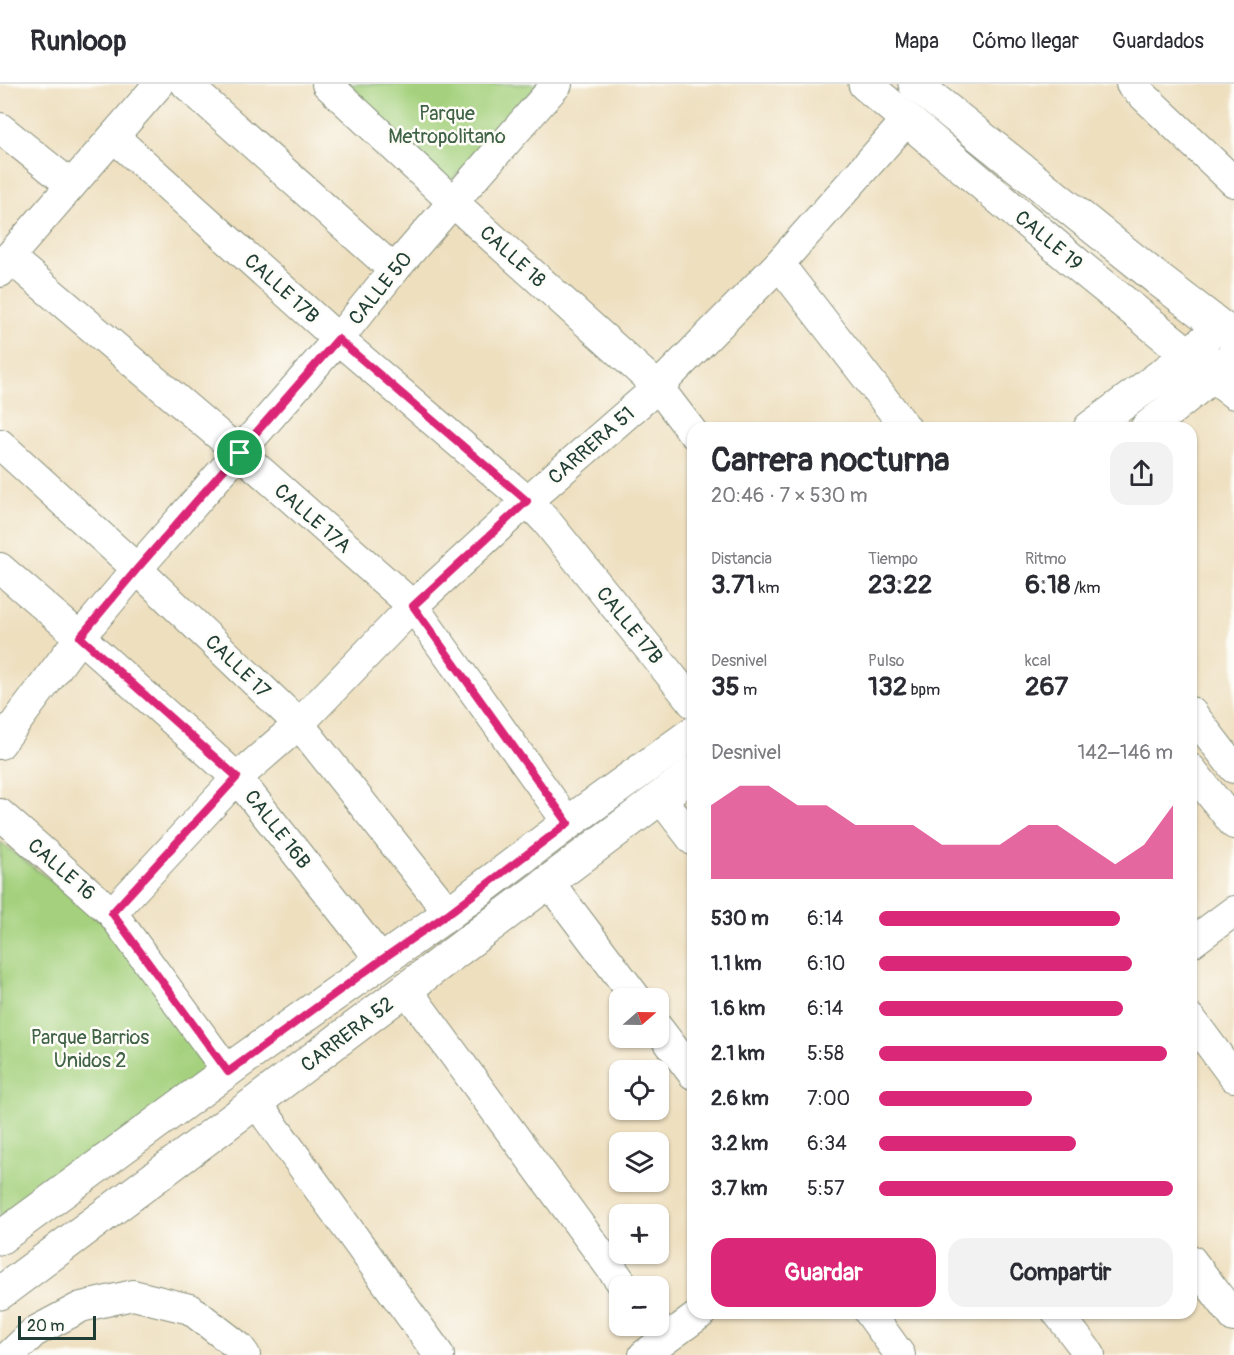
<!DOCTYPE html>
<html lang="es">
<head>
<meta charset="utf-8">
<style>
  :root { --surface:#fff; --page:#f2f2f3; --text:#2b2b33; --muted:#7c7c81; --line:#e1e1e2; --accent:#db2777 }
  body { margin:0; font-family:Pangolin,sans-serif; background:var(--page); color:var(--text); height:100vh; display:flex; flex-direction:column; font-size:22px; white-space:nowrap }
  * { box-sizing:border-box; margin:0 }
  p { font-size:20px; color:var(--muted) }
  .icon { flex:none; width:33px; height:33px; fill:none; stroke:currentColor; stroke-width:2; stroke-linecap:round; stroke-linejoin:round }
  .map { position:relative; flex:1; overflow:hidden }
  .drawer { position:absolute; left:687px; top:338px; width:510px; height:897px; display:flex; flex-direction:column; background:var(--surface); border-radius:18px; box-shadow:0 2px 4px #0004 }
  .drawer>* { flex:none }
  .needle { width:39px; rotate:70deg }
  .controls { position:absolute; left:609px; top:904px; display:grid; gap:12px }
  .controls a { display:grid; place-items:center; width:60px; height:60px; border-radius:12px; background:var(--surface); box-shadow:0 2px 4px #0004; font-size:30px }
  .scale { position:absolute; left:18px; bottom:15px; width:78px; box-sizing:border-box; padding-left:6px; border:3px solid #1f3d34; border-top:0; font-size:16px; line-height:21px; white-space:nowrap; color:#1f3d34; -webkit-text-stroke:4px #fdfcf7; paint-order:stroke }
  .pin { position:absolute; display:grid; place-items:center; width:51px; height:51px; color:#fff; margin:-26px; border:3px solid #fff; border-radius:50%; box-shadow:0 2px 6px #0007 }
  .round { display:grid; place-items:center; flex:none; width:63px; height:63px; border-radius:18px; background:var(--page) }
  .summary { display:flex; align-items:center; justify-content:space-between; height:102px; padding:0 24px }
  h1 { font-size:33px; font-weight:800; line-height:45px }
  .stats { display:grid; grid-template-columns:repeat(3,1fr); gap:9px; height:102px; padding:6px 24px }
  .stats div { display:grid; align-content:center }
  .stats b { font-size:26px; font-weight:800 }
  .stats small { font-size:16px; font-weight:400 }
  .stats p { font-size:16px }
  .chart { height:168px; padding:12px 24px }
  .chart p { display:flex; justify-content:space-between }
  .chart svg { width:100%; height:108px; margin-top:6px; fill:var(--accent); opacity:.7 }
  .button { display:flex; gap:12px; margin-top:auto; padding:12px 24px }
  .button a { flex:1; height:69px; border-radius:18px; background:var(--accent); color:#fff; font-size:24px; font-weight:800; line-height:69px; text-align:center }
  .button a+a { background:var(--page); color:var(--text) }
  ul { padding:0 24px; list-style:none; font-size:20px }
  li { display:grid; grid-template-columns:96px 72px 1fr; align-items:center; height:45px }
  li i { height:15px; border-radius:8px; background:var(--accent) }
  header { display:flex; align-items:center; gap:36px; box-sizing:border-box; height:84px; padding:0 30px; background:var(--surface); border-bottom:2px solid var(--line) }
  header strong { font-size:28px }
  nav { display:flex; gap:33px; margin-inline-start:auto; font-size:21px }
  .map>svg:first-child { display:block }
  .green { fill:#a5d17e; stroke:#628759; stroke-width:1.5 }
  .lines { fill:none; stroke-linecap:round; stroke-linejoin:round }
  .minor-casing { stroke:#868e7a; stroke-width:32 }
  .secondary-casing { stroke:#868e7a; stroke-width:35 }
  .minor { stroke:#fff; stroke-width:30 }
  .secondary { stroke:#fff; stroke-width:33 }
  .route-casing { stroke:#fff; stroke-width:12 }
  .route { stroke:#db2777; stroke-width:8 }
  .labels { text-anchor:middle; stroke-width:5; stroke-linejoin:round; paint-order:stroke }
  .park-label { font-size:20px; fill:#406246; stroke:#fdfcf7 }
  .street-label { font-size:20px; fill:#1f3d34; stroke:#fdfcf7 }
</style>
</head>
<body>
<header>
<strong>Runloop</strong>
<nav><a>Mapa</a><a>Cómo llegar</a><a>Guardados</a></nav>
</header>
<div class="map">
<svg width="1234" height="1271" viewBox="0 0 1234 1271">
  <rect width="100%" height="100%" fill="#fdfcf7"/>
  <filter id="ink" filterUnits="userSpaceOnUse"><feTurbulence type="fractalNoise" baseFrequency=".0167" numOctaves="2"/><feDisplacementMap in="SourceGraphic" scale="12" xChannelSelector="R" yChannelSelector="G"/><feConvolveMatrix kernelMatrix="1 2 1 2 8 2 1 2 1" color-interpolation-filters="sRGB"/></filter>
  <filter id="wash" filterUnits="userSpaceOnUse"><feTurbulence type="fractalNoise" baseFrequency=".008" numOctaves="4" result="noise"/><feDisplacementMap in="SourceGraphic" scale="24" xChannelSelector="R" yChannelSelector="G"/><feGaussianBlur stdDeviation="1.35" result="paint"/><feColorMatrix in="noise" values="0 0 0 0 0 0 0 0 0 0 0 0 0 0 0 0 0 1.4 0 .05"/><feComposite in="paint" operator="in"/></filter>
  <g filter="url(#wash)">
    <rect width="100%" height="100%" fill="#eedfbf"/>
    <!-- green -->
    <g class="green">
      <polygon points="345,0 539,0 450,98"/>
      <polygon points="0,758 98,832 219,984 0,1137"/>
    </g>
  </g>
  <g filter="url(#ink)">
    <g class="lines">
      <defs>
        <g id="minor">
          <polyline points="186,0 394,186"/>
          <polyline points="327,0 453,118 658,303 693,349"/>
          <polyline points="1131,0 1234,98"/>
          <polyline points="0,44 71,101"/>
          <polyline points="114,53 338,255 527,417 547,438 693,619"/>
          <polyline points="9,173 240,369 413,522 568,739"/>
          <polyline points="779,180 906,344"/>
          <polyline points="0,188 9,173 159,0"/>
          <polyline points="1211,293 1234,310"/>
          <polyline points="0,360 137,485 299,640 449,829"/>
          <polyline points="0,484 80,553 237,694 381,876"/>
          <polyline points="1191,628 1234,684"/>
          <polyline points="0,660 80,553 137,485 338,255 394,186 453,118 557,0"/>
          <polyline points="1191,685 1234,740"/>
          <polyline points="660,713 693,756"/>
          <polyline points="0,730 112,829 228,988"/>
          <polyline points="548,797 637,915"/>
          <polyline points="112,829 237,694 299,640 413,522 527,417 658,303 779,180 907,36"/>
          <polyline points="1191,859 1234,827"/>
          <polyline points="406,905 625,1203"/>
          <polyline points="1191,935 1234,993"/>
          <polyline points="658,944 693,990"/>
          <polyline points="256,1018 439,1271"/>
          <polyline points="1191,1176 1234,1233"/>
          <polyline points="869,1228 900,1271"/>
          <polyline points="1057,1228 1090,1271"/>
          <polyline points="10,1271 34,1248 81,1223 133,1211 190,1225 239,1263 245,1271"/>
          <polyline points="644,1271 703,1228"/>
        </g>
        <g id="secondary">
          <polyline points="865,0 1084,186 1189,271 1211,293"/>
          <polyline points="915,0 1159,196 1234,253"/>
          <polyline points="1090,344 1189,271 1203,258"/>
          <polyline points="1147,344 1211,293 1234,272"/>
          <polyline points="0,1154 241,977 449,829 568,739 693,649"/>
          <polyline points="0,1209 256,1018 693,689"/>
        </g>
      </defs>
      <!-- minor casing -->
      <use href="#minor" class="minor-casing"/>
      <!-- secondary casing -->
      <use href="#secondary" class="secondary-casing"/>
      <!-- minor -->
      <use href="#minor" class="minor"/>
      <!-- secondary -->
      <use href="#secondary" class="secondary"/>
    </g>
  </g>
  <g class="lines" filter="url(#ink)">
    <defs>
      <polygon id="route" points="338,255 527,417 413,522 568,739 449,829 381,876 228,988 112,829 237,693 80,553 137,485"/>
    </defs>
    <!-- route casing -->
    <use href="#route" class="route-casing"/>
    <!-- route -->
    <use href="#route" class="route"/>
  </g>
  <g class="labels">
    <!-- park labels -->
    <g class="park-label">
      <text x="447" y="36">Parque<tspan x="447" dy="23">Metropolitano</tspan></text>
      <text x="90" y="960">Parque Barrios<tspan x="90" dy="23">Unidos 2</tspan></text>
    </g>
    <!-- street labels -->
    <g class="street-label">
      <text transform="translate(1049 156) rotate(40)" y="7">CALLE 19</text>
      <text transform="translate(513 172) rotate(42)" y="7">CALLE 18</text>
      <text transform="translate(282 204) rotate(42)" y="7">CALLE 17B</text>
      <text transform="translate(380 204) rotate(-51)" y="7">CALLE 50</text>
      <text transform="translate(591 361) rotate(-41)" y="7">CARRERA 51</text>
      <text transform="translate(313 434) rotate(41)" y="7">CALLE 17A</text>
      <text transform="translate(630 541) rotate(51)" y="7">CALLE 17B</text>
      <text transform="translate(238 582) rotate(44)" y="7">CALLE 17</text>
      <text transform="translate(278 745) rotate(52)" y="7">CALLE 16B</text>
      <text transform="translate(62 785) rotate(41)" y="7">CALLE 16</text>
      <text transform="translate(347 950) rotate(-37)" y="7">CARRERA 52</text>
    </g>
  </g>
</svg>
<div class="controls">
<a><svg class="needle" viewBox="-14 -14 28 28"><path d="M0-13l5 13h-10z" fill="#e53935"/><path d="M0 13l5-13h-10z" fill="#7c7c81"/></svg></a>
<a><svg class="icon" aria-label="locate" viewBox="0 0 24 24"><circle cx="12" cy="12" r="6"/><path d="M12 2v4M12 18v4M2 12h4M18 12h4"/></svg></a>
<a><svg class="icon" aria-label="layers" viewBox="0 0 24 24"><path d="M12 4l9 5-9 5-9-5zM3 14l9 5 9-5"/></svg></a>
<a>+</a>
<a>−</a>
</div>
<div class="scale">20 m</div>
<div class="pin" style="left:240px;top:369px;background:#1e9e55"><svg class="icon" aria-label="arrive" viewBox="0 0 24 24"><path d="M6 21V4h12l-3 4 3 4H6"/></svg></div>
<section class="drawer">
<div class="summary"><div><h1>Carrera nocturna</h1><p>20:46 · 7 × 530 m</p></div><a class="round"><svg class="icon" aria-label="share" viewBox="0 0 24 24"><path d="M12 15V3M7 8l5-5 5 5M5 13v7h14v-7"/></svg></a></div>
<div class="stats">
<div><p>Distancia</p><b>3.71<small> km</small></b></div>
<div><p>Tiempo</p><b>23:22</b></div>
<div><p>Ritmo</p><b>6:18<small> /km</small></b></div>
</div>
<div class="stats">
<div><p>Desnivel</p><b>35<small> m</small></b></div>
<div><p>Pulso</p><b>132<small> bpm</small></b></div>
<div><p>kcal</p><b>267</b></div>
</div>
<div class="chart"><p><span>Desnivel</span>142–146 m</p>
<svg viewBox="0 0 160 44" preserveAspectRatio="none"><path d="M0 44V14L10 6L20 6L30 14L40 14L50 22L60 22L70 22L80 30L90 30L100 30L110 22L120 22L130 30L140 38L150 30L160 14V44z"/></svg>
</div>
<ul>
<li><b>530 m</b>6:14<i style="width:82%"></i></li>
<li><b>1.1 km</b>6:10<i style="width:86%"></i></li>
<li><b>1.6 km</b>6:14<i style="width:83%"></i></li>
<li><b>2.1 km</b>5:58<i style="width:98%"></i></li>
<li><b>2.6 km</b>7:00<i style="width:52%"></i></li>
<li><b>3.2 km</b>6:34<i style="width:67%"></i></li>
<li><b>3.7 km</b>5:57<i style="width:100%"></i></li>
</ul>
<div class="button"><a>Guardar</a><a>Compartir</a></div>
</section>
</div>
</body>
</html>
